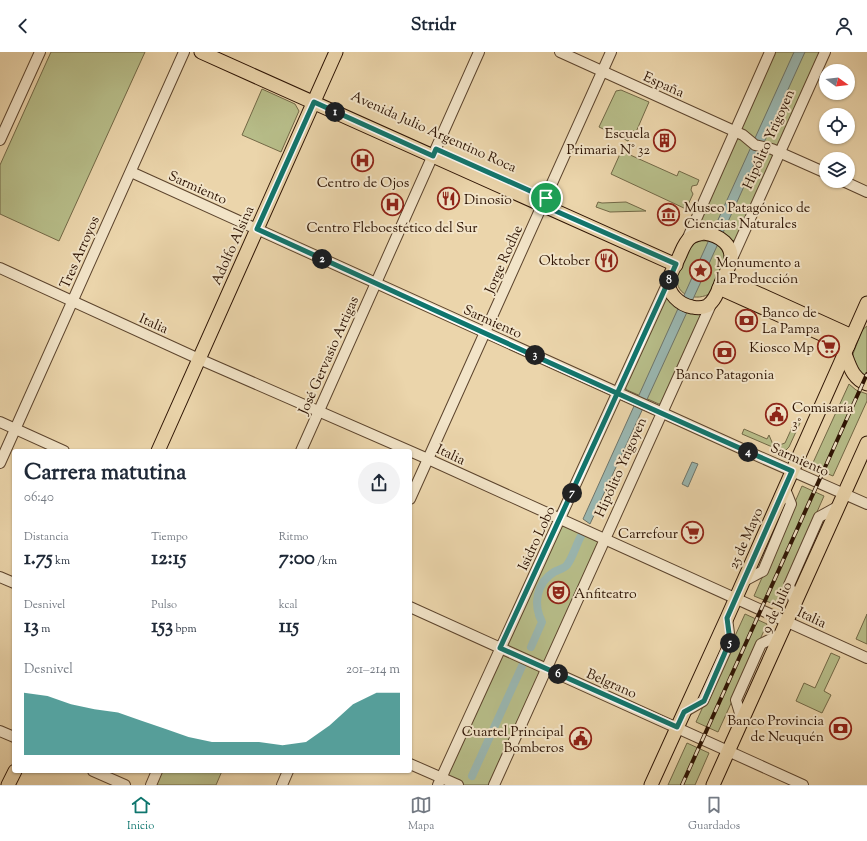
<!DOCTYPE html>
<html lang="es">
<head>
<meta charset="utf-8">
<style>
  :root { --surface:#fff; --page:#f2f2f3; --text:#1f2937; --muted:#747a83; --line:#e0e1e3; --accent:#0f766e }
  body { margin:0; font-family:"Sorts Mill Goudy",serif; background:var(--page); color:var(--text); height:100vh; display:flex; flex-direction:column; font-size:15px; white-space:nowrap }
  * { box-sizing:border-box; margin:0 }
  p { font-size:13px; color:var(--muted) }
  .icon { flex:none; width:22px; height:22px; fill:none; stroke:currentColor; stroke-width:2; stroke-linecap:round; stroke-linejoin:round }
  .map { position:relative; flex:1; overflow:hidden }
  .side { position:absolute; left:12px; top:397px; width:400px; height:324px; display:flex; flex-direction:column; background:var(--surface); border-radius:4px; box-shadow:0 1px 3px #0004 }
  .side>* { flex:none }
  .needle { width:26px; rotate:105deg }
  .controls { position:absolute; left:819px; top:12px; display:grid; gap:8px }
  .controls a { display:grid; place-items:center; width:36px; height:36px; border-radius:50%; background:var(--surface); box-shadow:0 1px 3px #0004; font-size:20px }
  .pin { position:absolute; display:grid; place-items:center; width:34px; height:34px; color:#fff; margin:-17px; border:2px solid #fff; border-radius:50%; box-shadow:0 1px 4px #0007 }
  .km { position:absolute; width:20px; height:20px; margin:-10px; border-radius:50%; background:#222; color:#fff; font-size:11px; line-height:20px; text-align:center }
  .round { display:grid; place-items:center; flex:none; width:42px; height:42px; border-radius:21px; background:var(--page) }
  .headline { display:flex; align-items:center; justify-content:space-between; height:68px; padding:0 12px }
  h1 { font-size:22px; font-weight:700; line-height:30px }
  .figures { display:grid; grid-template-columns:repeat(3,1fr); gap:6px; height:68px; padding:4px 12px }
  .figures div { display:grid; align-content:center }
  .figures b { font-size:20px; font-weight:700 }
  .figures small { font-size:11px; font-weight:400 }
  .figures p { font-size:11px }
  .chart { height:112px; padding:8px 12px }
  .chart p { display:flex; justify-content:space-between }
  .chart svg { width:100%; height:72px; margin-top:4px; fill:var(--accent); opacity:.7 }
  header { display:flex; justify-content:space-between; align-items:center; height:52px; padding:0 12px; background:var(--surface); font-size:18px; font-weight:700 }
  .tabs { display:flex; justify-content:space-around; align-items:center; height:56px; border-top:1px solid var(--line); background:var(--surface); font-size:11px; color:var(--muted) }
  .tabs a { display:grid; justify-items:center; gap:2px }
  .tabs .active { color:var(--accent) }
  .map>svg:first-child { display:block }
  .green { fill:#b7bd89; stroke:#726846 }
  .water { fill:#9ab7b1; stroke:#6e756b }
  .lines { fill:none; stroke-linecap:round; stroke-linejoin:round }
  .canal { stroke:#9ab7b1; stroke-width:8 }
  .minor-casing { stroke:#5c442d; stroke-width:12 }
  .major-casing { stroke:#2d1303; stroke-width:15 }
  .minor { stroke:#f2e4c8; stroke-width:10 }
  .major { stroke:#ebd5ab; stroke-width:13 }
  .rail-casing { stroke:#2d1303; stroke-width:4 }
  .rail { stroke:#f2e4c8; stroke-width:2.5; stroke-dasharray:8; stroke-linecap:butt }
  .route-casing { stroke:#fff; stroke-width:8 }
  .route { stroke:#0f766e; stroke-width:5 }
  .labels { text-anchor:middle; stroke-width:4; stroke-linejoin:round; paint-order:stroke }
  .street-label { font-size:14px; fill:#2d1303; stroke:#f2e4c8 }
  .poi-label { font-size:14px; fill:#2d1303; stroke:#f2e4c8; text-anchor:end }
</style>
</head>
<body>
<header><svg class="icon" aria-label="back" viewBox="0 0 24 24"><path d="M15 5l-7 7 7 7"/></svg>Stridr<svg class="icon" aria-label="person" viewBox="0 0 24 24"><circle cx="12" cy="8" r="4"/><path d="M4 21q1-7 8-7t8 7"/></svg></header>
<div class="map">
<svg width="867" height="733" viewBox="0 0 867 733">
  <rect width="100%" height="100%" fill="#ebd5ab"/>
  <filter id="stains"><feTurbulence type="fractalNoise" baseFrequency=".005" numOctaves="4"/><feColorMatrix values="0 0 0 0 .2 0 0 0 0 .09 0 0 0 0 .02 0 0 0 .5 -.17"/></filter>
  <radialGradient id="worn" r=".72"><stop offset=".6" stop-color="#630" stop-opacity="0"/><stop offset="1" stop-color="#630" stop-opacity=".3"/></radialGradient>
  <!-- green -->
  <g class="green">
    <polygon points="51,0 145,0 59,189 0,162 0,113"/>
    <polygon points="774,0 823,0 736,188 731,189 700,175 699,173"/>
    <polygon points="262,37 295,52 299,59 281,100 242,83"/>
    <polygon points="621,38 649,50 636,80 633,79 628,89 599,75 616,39"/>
    <polygon points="624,93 631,96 628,102 677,124 679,119 699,128 697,133 692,134 691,138 693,142 686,157 611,122"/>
    <polygon points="598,150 602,151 626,150 646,159 610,160 596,155"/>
    <path d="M701,189c14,-1 21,4 26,17l-16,35c-14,9 -36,3 -34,-16 1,-10 8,-21 12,-30l4,-4z"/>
    <polygon points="666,241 704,258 663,351 659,352 627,338 624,334"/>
    <polygon points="867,274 867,326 862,324 853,309 853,302 862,278"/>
    <polygon points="849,332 856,338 867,342 867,349 833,424 811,415"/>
    <polygon points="795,369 800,371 789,395 784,400 742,382 744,377 767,387 769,383 774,395 785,391"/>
    <polygon points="802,434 824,444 776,553 754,544"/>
    <polygon points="562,467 601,488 489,733 442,733"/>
    <polygon points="745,562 767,572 718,680 696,670"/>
    <polygon points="867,562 867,592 856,587"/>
    <polygon points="831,601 840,605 824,639 831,643 822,661 796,649 804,631 815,636"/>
    <polygon points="687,691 709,701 695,733 668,733"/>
    <polygon points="162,719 222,719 216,733 155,733"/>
  </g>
  <!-- water -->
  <g class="water">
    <polygon points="794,0 805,0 707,216 709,218 706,224 704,223 590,472 583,467 695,219 694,218 696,212 698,212"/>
    <polygon points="692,410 698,412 688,435 682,432"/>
  </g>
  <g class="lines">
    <!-- canal -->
    <g class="canal">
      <path d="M531,595l11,-25c-9,-17 -6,-39 12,-50 4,-2 11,-4 13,-7 6,-8 9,-20 14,-29"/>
      <polyline points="472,724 523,612"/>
    </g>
    <defs>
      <g id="minor">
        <polyline points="560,0 743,83 755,93 772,97 826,121"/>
        <polyline points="0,88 40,0"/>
        <polyline points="131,120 751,401 867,452"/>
        <polyline points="843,129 867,140"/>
        <polyline points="686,190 770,0"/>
        <polyline points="731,209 825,0"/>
        <polyline points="0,216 199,307 428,407 867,606"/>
        <polyline points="0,370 64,399"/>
        <polyline points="301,399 479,0"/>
        <polyline points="0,411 184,0"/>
        <polyline points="410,447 611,0"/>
        <polyline points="0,525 14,531"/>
        <polyline points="744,529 763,519 791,452 785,437"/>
        <polyline points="795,552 789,533 819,465 839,454"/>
        <polyline points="410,555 803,733"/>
        <polyline points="684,660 703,649 730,589 727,566"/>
        <polyline points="742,668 736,648 761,592 781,582"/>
        <polyline points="0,679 14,685"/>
        <polyline points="410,712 458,733"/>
        <polyline points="93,719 125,733"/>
        <polyline points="151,733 157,719"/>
        <polyline points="282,733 288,719"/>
        <polyline points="438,733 669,228"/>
        <polyline points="494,733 713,248"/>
      </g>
      <g id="major">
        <polyline points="201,0 676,213"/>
        <path d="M704,181c15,2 31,12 26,30 -2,7 -6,13 -9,20 -3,8 -6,18 -14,23 -4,2 -10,2 -15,1 -12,-2 -26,-14 -23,-28 2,-7 7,-15 10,-22 3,-6 5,-14 11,-19 4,-3 9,-4 14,-5z"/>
        <polyline points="724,226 852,284"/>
        <polyline points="719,236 848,294"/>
        <path d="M845,302c5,13 8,25 22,30"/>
        <polyline points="158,399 336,0"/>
        <polyline points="8,733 15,719"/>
        <polyline points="651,733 727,566 867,251"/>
        <polyline points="713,733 867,391"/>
      </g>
    </defs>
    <!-- minor casing -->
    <use href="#minor" class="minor-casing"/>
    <!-- major casing -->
    <use href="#major" class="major-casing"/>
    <!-- minor -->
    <use href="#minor" class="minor"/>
    <!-- major -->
    <use href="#major" class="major"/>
    <defs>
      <polyline id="rail" points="682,733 867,322"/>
    </defs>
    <!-- rail casing -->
    <use href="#rail" class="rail-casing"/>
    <!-- rail -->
    <use href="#rail" class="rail"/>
  </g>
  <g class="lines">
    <defs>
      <path id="route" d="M546,146l-110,-49 -3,7 -119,-54 -57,127c178,81 356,164 535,242l-65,147 3,23 -26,60 -20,11 -7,15 -177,-79c57,-123 113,-245 169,-368l7,-16 -134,-59 4,-7"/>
    </defs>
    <!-- route casing -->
    <use href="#route" class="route-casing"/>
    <!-- route -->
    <use href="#route" class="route"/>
  </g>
  <!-- icons -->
  <defs>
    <symbol id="building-ring" viewBox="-11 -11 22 22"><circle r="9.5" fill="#f2e4c8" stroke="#8f2418" stroke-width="1.5"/><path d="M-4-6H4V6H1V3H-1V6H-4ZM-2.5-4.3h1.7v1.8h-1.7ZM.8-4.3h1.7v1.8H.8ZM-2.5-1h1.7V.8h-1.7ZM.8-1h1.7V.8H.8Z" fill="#8f2418"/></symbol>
    <symbol id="hospital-ring" viewBox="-11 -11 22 22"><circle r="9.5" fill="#f2e4c8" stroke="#8f2418" stroke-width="1.5"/><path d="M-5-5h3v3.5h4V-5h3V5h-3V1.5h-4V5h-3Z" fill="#8f2418"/></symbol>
    <symbol id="restaurant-ring" viewBox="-11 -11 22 22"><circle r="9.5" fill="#f2e4c8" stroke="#8f2418" stroke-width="1.5"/><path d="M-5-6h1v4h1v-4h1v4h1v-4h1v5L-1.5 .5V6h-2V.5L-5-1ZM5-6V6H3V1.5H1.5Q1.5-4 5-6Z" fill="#8f2418"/></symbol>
    <symbol id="museum-ring" viewBox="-11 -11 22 22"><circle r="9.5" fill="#f2e4c8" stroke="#8f2418" stroke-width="1.5"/><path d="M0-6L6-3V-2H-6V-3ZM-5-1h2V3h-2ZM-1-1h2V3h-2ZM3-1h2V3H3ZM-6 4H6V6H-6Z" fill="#8f2418"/></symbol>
    <symbol id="sight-ring" viewBox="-11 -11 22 22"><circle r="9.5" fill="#f2e4c8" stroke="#8f2418" stroke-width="1.5"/><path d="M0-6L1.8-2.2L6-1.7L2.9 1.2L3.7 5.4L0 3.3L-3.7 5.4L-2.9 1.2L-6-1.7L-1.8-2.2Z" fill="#8f2418"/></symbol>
    <symbol id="bank-ring" viewBox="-11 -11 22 22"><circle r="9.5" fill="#f2e4c8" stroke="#8f2418" stroke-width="1.5"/><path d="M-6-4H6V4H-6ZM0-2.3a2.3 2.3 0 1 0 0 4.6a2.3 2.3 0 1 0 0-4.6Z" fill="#8f2418"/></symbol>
    <symbol id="supermarket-ring" viewBox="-11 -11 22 22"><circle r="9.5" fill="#f2e4c8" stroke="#8f2418" stroke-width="1.5"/><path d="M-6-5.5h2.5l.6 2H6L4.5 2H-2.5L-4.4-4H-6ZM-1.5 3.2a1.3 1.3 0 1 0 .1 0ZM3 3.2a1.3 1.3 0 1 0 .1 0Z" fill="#8f2418"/></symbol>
    <symbol id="civic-ring" viewBox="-11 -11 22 22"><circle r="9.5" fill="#f2e4c8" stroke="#8f2418" stroke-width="1.5"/><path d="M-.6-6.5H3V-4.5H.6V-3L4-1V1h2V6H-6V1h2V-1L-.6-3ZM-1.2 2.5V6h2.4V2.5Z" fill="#8f2418"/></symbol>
    <symbol id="theatre-ring" viewBox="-11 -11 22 22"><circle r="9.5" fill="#f2e4c8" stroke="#8f2418" stroke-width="1.5"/><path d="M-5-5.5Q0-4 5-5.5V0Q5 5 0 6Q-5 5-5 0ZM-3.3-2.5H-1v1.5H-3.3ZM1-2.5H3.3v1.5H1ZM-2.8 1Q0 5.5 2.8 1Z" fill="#8f2418"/></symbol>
  </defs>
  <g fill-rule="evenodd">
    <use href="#building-ring" x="652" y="76" width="25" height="25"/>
    <use href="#hospital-ring" x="350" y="96" width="25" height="25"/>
    <use href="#restaurant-ring" x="436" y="134" width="25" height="25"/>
    <use href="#hospital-ring" x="380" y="140" width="25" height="25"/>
    <use href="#museum-ring" x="656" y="150" width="25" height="25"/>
    <use href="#restaurant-ring" x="594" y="196" width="25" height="25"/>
    <use href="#sight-ring" x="688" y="206" width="25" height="25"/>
    <use href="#bank-ring" x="734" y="256" width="25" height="25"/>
    <use href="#supermarket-ring" x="816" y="282" width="25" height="25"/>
    <use href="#bank-ring" x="712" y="288" width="25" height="25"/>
    <use href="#civic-ring" x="764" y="350" width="25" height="25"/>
    <use href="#supermarket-ring" x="680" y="468" width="25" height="25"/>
    <use href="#theatre-ring" x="546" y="528" width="25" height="25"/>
    <use href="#bank-ring" x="828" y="664" width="25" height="25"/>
    <use href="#civic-ring" x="568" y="674" width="25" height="25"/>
  </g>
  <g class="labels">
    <!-- street labels -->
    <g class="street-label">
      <text transform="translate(664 32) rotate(24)" y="5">España</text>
      <text transform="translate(434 79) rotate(24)" y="5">Avenida Julio Argentino Roca</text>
      <text transform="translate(768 87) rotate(-66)" y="5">Hipólito Yrigoyen</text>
      <text transform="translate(198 135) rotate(24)" y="5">Sarmiento</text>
      <text transform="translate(232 193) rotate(-66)" y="5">Adolfo Alsina</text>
      <text transform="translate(79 200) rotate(-66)" y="5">Tres Arroyos</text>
      <text transform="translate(503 207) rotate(-66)" y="5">Jorge Rodhe</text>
      <text transform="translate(493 269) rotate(24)" y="5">Sarmiento</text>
      <text transform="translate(154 271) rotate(24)" y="5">Italia</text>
      <text transform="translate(328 303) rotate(-66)" y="5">José Gervasio Artigas</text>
      <text transform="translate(451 402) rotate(25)" y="5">Italia</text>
      <text transform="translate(800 407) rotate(24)" y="5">Sarmiento</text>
      <text transform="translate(620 415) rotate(-66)" y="5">Hipólito Yrigoyen</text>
      <text transform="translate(536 486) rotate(-65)" y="5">Isidro Lobo</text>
      <text transform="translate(745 486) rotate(-66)" y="5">25 de Mayo</text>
      <text transform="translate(776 555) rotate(-65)" y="5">9 de Julio</text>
      <text transform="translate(812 565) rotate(25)" y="5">Italia</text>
      <text transform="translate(612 631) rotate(24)" y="5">Belgrano</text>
    </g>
    <!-- poi labels -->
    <g class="poi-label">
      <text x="650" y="86">Escuela<tspan x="650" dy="16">Primaria N° 32</tspan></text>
      <text x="363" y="135" text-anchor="middle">Centro de Ojos</text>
      <text x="464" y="152" text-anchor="start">Dinosio</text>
      <text x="684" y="160" text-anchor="start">Museo Patagónico de<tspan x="684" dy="16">Ciencias Naturales</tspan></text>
      <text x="392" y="180" text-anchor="middle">Centro Fleboestético del Sur</text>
      <text x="590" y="213">Oktober</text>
      <text x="716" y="215" text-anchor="start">Monumento a<tspan x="716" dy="16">la Producción</tspan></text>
      <text x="762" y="265" text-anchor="start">Banco de<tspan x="762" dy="16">La Pampa</tspan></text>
      <text x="814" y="300">Kiosco Mp</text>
      <text x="725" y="327" text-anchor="middle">Banco Patagonia</text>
      <text x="792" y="360" text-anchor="start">Comisaría<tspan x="792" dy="16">3°</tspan></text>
      <text x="678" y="486">Carrefour</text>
      <text x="574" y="546" text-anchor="start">Anfiteatro</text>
      <text x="824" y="673">Banco Provincia<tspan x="824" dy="16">de Neuquén</tspan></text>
      <text x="564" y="684">Cuartel Principal<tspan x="564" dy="16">Bomberos</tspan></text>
    </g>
  </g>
  <rect width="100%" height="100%" filter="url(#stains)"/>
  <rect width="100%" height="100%" fill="url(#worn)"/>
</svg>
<div class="controls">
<a><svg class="needle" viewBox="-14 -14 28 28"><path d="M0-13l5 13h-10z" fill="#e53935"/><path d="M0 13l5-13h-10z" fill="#747a83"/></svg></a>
<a><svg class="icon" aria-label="locate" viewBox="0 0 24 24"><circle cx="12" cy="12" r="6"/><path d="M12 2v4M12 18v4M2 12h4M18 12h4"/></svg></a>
<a><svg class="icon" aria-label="layers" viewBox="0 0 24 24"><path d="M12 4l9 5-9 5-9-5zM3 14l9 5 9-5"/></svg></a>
</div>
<div class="pin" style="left:546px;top:146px;background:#1e9e55"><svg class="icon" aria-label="arrive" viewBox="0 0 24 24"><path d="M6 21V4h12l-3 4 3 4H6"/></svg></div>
<b class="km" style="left:335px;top:60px">1</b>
<b class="km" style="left:322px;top:207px">2</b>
<b class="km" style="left:535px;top:303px">3</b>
<b class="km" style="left:748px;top:400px">4</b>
<b class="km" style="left:730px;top:591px">5</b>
<b class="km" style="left:558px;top:622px">6</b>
<b class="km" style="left:572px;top:441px">7</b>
<b class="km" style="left:669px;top:228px">8</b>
<section class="side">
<div class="headline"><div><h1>Carrera matutina</h1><p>06:40</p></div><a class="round"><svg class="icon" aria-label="share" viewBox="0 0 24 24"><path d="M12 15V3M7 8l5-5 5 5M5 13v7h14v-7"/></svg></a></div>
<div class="figures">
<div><p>Distancia</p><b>1.75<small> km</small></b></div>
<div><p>Tiempo</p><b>12:15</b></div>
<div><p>Ritmo</p><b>7:00<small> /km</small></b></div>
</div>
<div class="figures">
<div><p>Desnivel</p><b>13<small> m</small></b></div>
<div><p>Pulso</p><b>153<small> bpm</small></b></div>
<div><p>kcal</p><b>115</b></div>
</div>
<div class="chart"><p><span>Desnivel</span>201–214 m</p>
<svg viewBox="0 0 160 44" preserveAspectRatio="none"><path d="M0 44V6L10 8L20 13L30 16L40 18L50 23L60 28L70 33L80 36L90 36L100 36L110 38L120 36L130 26L140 13L150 6L160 6V44z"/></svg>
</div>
</section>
</div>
<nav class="tabs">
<a class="active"><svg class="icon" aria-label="home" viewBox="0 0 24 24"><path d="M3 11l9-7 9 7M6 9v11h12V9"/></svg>Inicio</a>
<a><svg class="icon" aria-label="map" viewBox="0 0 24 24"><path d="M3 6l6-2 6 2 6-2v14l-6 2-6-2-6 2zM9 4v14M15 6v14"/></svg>Mapa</a>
<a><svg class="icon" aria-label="saved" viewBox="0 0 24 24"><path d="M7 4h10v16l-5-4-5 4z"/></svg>Guardados</a>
</nav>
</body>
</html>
